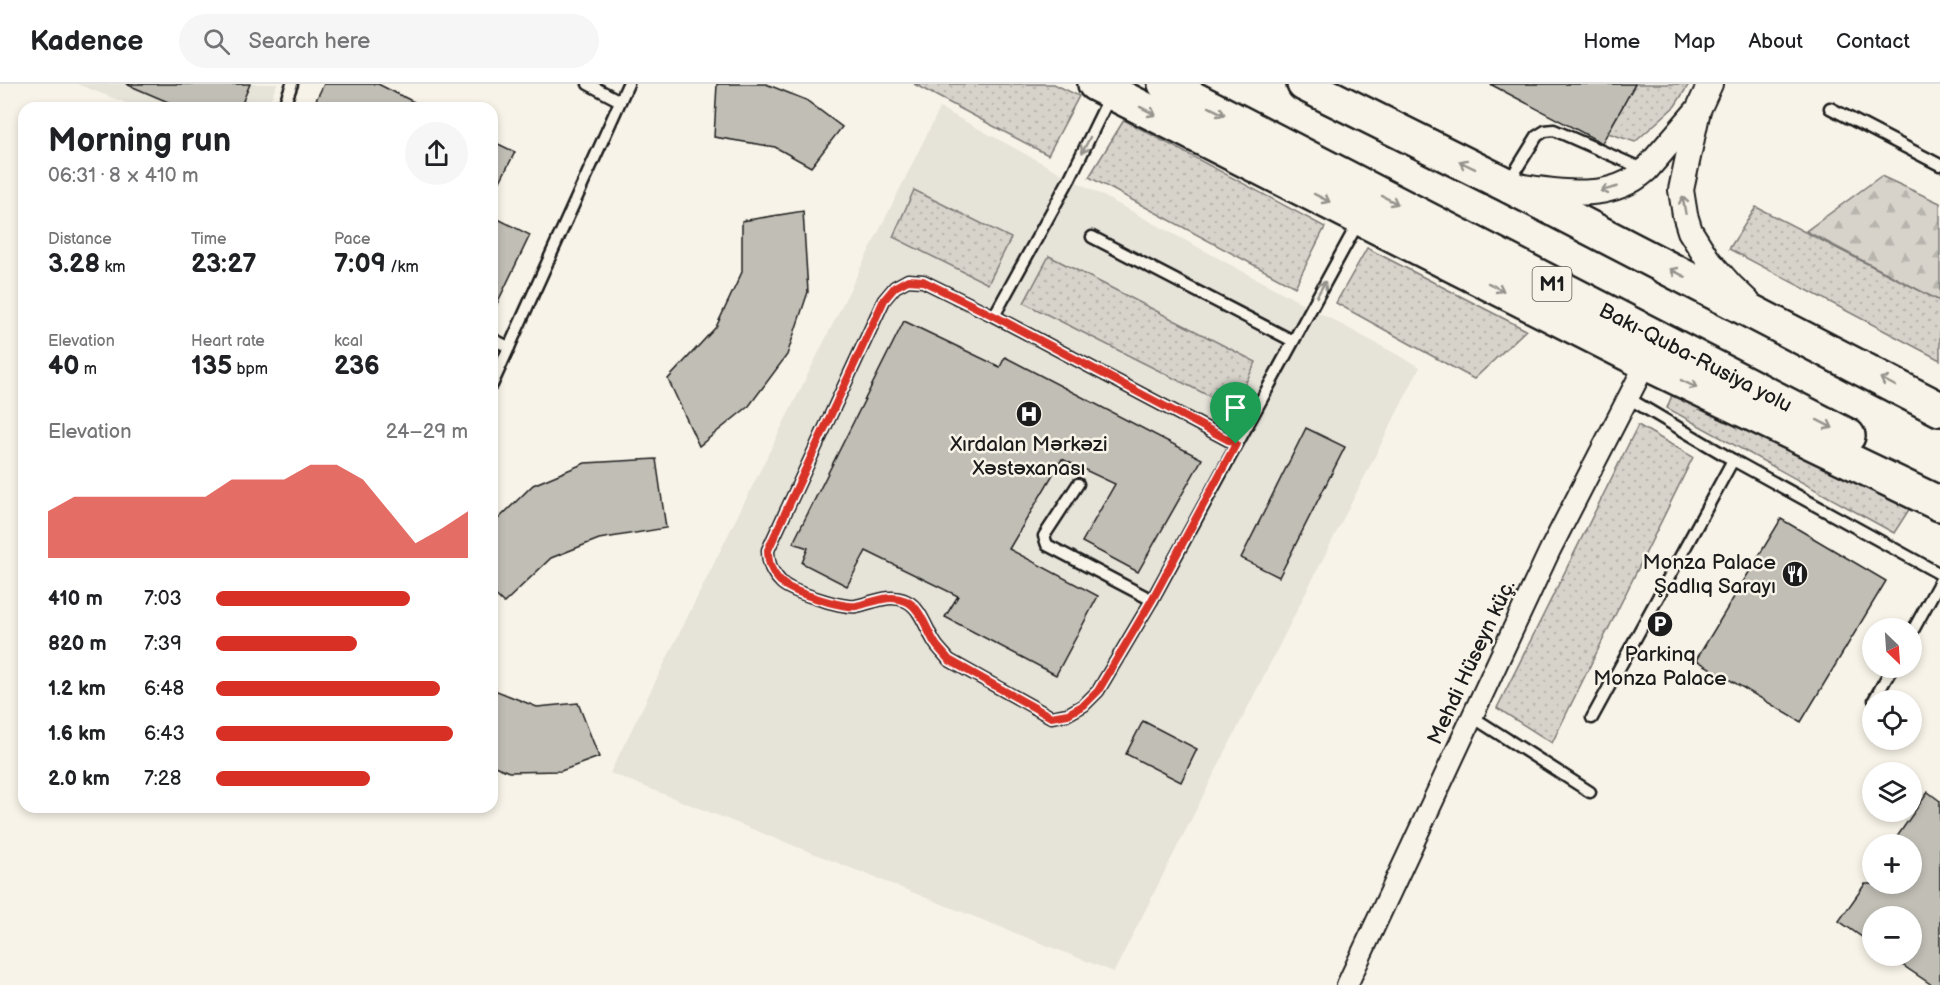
<!DOCTYPE html>
<html lang="en">
<head>
<meta charset="utf-8">
<style>
  :root { --surface:#fff; --page:#f6f6f6; --text:#202124; --muted:#757577; --line:#e0e0e0; --accent:#d93025 }
  body { margin:0; font-family:"Balsamiq Sans",sans-serif; background:var(--page); color:var(--text); height:100vh; display:flex; flex-direction:column; font-size:22px; white-space:nowrap }
  * { box-sizing:border-box; margin:0 }
  p { font-size:20px; color:var(--muted) }
  .icon { flex:none; width:33px; height:33px; fill:none; stroke:currentColor; stroke-width:2; stroke-linecap:round; stroke-linejoin:round }
  .map { position:relative; flex:1; overflow:hidden }
  .side { position:absolute; left:18px; top:18px; width:480px; height:711px; display:flex; flex-direction:column; background:var(--surface); border-radius:18px; box-shadow:0 3px 9px #0003 }
  .side>* { flex:none }
  .needle { width:39px; rotate:155deg }
  .fabs { position:absolute; left:1862px; top:534px; display:grid; gap:12px }
  .fabs a { display:grid; place-items:center; width:60px; height:60px; border-radius:50%; background:var(--surface); box-shadow:0 3px 9px #0003; font-size:30px }
  .pin { position:absolute; display:grid; place-items:center; width:51px; height:51px; color:#fff; margin:-62px -26px; border-radius:50% 50% 50% 0; rotate:-45deg; box-shadow:0 0 6px #0007 }
  .pin .icon { rotate:45deg }
  .round { display:grid; place-items:center; flex:none; width:63px; height:63px; border-radius:32px; background:var(--page) }
  .summary { display:flex; align-items:center; justify-content:space-between; height:102px; padding:0 30px }
  h1 { font-size:33px; font-weight:800; line-height:45px }
  .figures { display:grid; grid-template-columns:repeat(3,1fr); gap:9px; height:102px; padding:6px 30px }
  .figures div { display:grid; align-content:center }
  .figures b { font-size:26px; font-weight:800 }
  .figures small { font-size:16px; font-weight:400 }
  .figures p { font-size:16px }
  .chart { height:168px; padding:12px 30px }
  .chart p { display:flex; justify-content:space-between }
  .chart svg { width:100%; height:108px; margin-top:6px; fill:var(--accent); opacity:.7 }
  ul { padding:0 30px; list-style:none; font-size:20px }
  li { display:grid; grid-template-columns:96px 72px 1fr; align-items:center; height:45px }
  li i { height:15px; border-radius:8px; background:var(--accent) }
  header { display:flex; align-items:center; gap:36px; box-sizing:border-box; height:84px; padding:0 30px; background:var(--surface); border-bottom:2px solid var(--line) }
  header strong { font-size:28px }
  nav { display:flex; gap:33px; margin-inline-start:auto; font-size:21px }
  .search { width:420px; height:54px; background:var(--page); display:flex; align-items:center; gap:15px; box-sizing:border-box; padding:0 21px; border-radius:33px; color:var(--muted); font-size:22px }
  .map>svg:first-child { display:block }
  .built { fill:#e6e3d9 }
  .green { fill:url(#green-dots); stroke:#7a7874; stroke-width:1.5 }
  .forest { fill:url(#forest-firs); stroke:#7a7874; stroke-width:1.5 }
  .building { fill:#c0beb5; stroke:#1c1c1c; stroke-width:1.5 }
  .lines { fill:none; stroke-linecap:round; stroke-linejoin:round }
  .service-casing { stroke:#1c1c1c; stroke-width:15 }
  .minor-casing { stroke:#1c1c1c; stroke-width:24 }
  .tertiary-casing { stroke:#1c1c1c; stroke-width:28 }
  .trunk-casing { stroke:#1c1c1c; stroke-width:38 }
  .service { stroke:#f7f3e8; stroke-width:10 }
  .minor { stroke:#f7f3e8; stroke-width:20 }
  .tertiary { stroke:#f7f3e8; stroke-width:24 }
  .trunk { stroke:#f7f3e8; stroke-width:33 }
  .oneway { stroke:#94928c }
  .route-casing { stroke:#fff; stroke-width:12 }
  .route { stroke:#d93025; stroke-width:8 }
  .labels { text-anchor:middle; stroke-width:5; stroke-linejoin:round; paint-order:stroke }
  .shield { fill:#f7f3e8; stroke:#5e5c59; stroke-width:1.5 }
  .shield-label { font-size:20px; font-weight:bold; fill:#1c1c1c }
  .street-label { font-size:21px; fill:#1c1c1c; stroke:#f7f3e8 }
  .poi-label { font-size:21px; fill:#1c1c1c; stroke:#f7f3e8 }
</style>
</head>
<body>
<header>
<strong>Kadence</strong>
<div class="search"><svg class="icon" aria-label="search" viewBox="0 0 24 24"><circle cx="10" cy="10" r="6"/><path d="M15 15l6 6"/></svg>Search here</div>
<nav><a>Home</a><a>Map</a><a>About</a><a>Contact</a></nav>
</header>
<div class="map">
<svg width="1940" height="901" viewBox="0 0 1940 901">
  <defs>
    <pattern id="green-dots" width="8" height="8" patternUnits="userSpaceOnUse" patternTransform="scale(1.5)"><rect width="8" height="8" fill="#d7d3cb"/><path d="M2 2h.1M6 6h.1" fill="none" stroke="#b8b5ae" stroke-width="1.8" stroke-linecap="round"/></pattern>
    <pattern id="forest-firs" width="22" height="20" patternUnits="userSpaceOnUse" patternTransform="scale(1.5)"><rect width="22" height="20" fill="#d7d3cb"/><path d="M5 1l3.5 6h-7zM16 11l3.5 6h-7z" fill="#b8b5ae"/></pattern>
  </defs>
  <rect width="100%" height="100%" fill="#f7f3e8"/>
  <filter id="ink" filterUnits="userSpaceOnUse"><feTurbulence type="fractalNoise" baseFrequency=".0167" numOctaves="2"/><feDisplacementMap in="SourceGraphic" scale="12" xChannelSelector="R" yChannelSelector="G"/><feConvolveMatrix kernelMatrix="1 2 1 2 8 2 1 2 1" color-interpolation-filters="sRGB"/></filter>
  <g filter="url(#ink)">
    <!-- built -->
    <g class="built">
      <polygon points="77,0 277,0 267,24 139,24"/>
      <polygon points="940,24 1420,283 1114,888 610,689"/>
    </g>
    <!-- green -->
    <g class="green">
      <polygon points="914,0 1054,0 1079,12 1048,71"/>
      <polygon points="1635,0 1689,0 1675,22 1635,58 1608,49"/>
      <polygon points="1124,36 1325,143 1295,203 1089,93"/>
      <polygon points="914,106 1011,154 988,200 893,153"/>
      <polygon points="1756,123 1940,217 1940,276 1729,165"/>
      <polygon points="1367,164 1526,246 1474,295 1336,219"/>
      <polygon points="1049,172 1256,278 1233,324 1024,219"/>
      <polygon points="1674,306 1910,424 1894,449 1667,324"/>
      <polygon points="1638,341 1693,373 1552,659 1497,624"/>
    </g>
    <!-- forest -->
    <polygon class="forest" points="1881,92 1940,119 1940,217 1806,147"/>
    <!-- building -->
    <g class="building">
      <polygon points="126,0 250,0 240,24 182,24"/>
      <polygon points="324,0 378,0 426,24 312,24"/>
      <polygon points="717,0 766,0 806,16 842,43 811,83 775,63 714,53"/>
      <polygon points="1490,0 1635,0 1602,59"/>
      <polygon points="492,57 515,68 492,113"/>
      <polygon points="803,127 808,208 787,271 749,322 699,362 668,295 716,243 742,188 742,137"/>
      <polygon points="492,132 530,151 492,230"/>
      <polygon points="904,237 1000,283 1005,273 1202,375 1138,488 1082,458 1115,400 1062,375 1009,465 1098,512 1056,591 945,533 958,512 866,467 847,502 802,479 808,464 793,459"/>
      <polygon points="1306,344 1345,363 1279,493 1241,474"/>
      <polygon points="656,375 666,444 599,455 551,474 504,519 492,508 492,441 533,401 585,379"/>
      <polygon points="1781,435 1886,497 1801,638 1696,576"/>
      <polygon points="492,605 537,623 578,619 599,673 561,687 509,688 492,681"/>
      <polygon points="1143,637 1197,665 1181,698 1126,670"/>
      <polygon points="1928,708 1940,717 1940,901 1932,901 1889,872 1911,872 1911,832 1872,832 1872,860 1839,837 1865,800 1911,800 1911,760 1892,760"/>
    </g>
    <g class="lines">
      <defs>
        <g id="service">
          <polyline points="588,0 620,17"/>
          <polyline points="283,24 292,0"/>
          <polyline points="1830,24 1940,81"/>
          <polyline points="1508,99 1537,52 1545,47 1554,46 1645,86"/>
          <polyline points="1092,153 1293,257"/>
          <polyline points="994,232 1070,94 1110,12"/>
          <polyline points="492,255 509,263"/>
          <polyline points="492,301 628,0"/>
          <polyline points="1628,314 1733,376 1940,490"/>
          <path d="M1236,360l-242,-128 -71,-35 -15,-1 -13,7 -11,13 -116,250c0,14 4,23 14,33 10,9 60,25 74,23 17,-3 32,-13 50,-5 16,7 21,32 31,45 4,5 8,9 12,14l102,57 17,-3 16,-9 14,-14 54,-91 207,-379"/>
          <polyline points="1078,400 1044,452 1047,461 1152,516"/>
          <polyline points="1911,550 1940,497"/>
          <polyline points="1874,616 1892,584"/>
          <polyline points="1471,632 1590,708"/>
          <polyline points="1592,634 1733,376"/>
        </g>
        <polyline id="minor" points="1347,901 1550,466 1646,279"/>
        <g id="tertiary">
          <polyline points="1710,0 1698,26 1681,106 1685,131 1690,147 1708,176 1731,202 1747,217"/>
          <path d="M1524,103c41,6 88,14 122,-17l50,-58"/>
        </g>
        <g id="trunk">
          <polyline points="1095,0 1646,279 1940,420"/>
          <path id="s1" d="M1165,0l683,352"/>
          <polyline points="1304,0 1507,101 1940,325"/>
        </g>
      </defs>
      <!-- service casing -->
      <use href="#service" class="service-casing"/>
      <!-- minor casing -->
      <use href="#minor" class="minor-casing"/>
      <!-- tertiary casing -->
      <use href="#tertiary" class="tertiary-casing"/>
      <!-- trunk casing -->
      <use href="#trunk" class="trunk-casing"/>
      <!-- service -->
      <use href="#service" class="service"/>
      <!-- minor -->
      <use href="#minor" class="minor"/>
      <!-- tertiary -->
      <use href="#tertiary" class="tertiary"/>
      <!-- trunk -->
      <use href="#trunk" class="trunk"/>
    </g>
    <!-- one-way arrows -->
    <defs><path id="oneway-shaft" d="M-6 0H5M1.5-3L5.5 0L1.5 3" fill="none" stroke-width="1.6" stroke-linecap="round" stroke-linejoin="round" transform="scale(1.5)"/></defs>
    <g class="oneway">
      <use href="#oneway-shaft" transform="translate(1148 27) rotate(27)"/>
      <use href="#oneway-shaft" transform="translate(1217 27) rotate(27)"/>
      <use href="#oneway-shaft" transform="translate(1086 61) rotate(116)"/>
      <use href="#oneway-shaft" transform="translate(1467 81) rotate(-154)"/>
      <use href="#oneway-shaft" transform="translate(1609 105) rotate(165)"/>
      <use href="#oneway-shaft" transform="translate(1322 114) rotate(27)"/>
      <use href="#oneway-shaft" transform="translate(1390 116) rotate(27)"/>
      <use href="#oneway-shaft" transform="translate(1684 121) rotate(-100)"/>
      <use href="#oneway-shaft" transform="translate(1678 189) rotate(-153)"/>
      <use href="#oneway-shaft" transform="translate(1496 203) rotate(27)"/>
      <use href="#oneway-shaft" transform="translate(1321 205) rotate(-61)"/>
      <use href="#oneway-shaft" transform="translate(1888 298) rotate(-152)"/>
      <use href="#oneway-shaft" transform="translate(1689 300) rotate(26)"/>
      <use href="#oneway-shaft" transform="translate(1825 340) rotate(27)"/>
    </g>
  </g>
  <g class="lines" filter="url(#ink)">
    <defs>
      <path id="route" d="M908,196l15,1 71,35 242,128 -84,156 -54,91 -14,14 -16,9 -17,3 -102,-57c-4,-5 -8,-9 -12,-14 -10,-13 -15,-38 -31,-45 -18,-8 -33,2 -50,5 -14,2 -64,-14 -74,-23 -10,-10 -14,-19 -14,-33l116,-250 11,-13z"/>
    </defs>
    <!-- route casing -->
    <use href="#route" class="route-casing"/>
    <!-- route -->
    <use href="#route" class="route"/>
  </g>
  <!-- icons -->
  <defs>
    <symbol id="hospital-disc" viewBox="-11 -11 22 22"><circle r="9.5" fill="#1c1c1c" stroke="#f7f3e8"/><path d="M-5-5h3v3.5h4V-5h3V5h-3V1.5h-4V5h-3Z" fill="#fff"/></symbol>
    <symbol id="restaurant-disc" viewBox="-11 -11 22 22"><circle r="9.5" fill="#1c1c1c" stroke="#f7f3e8"/><path d="M-5-6h1v4h1v-4h1v4h1v-4h1v5L-1.5 .5V6h-2V.5L-5-1ZM5-6V6H3V1.5H1.5Q1.5-4 5-6Z" fill="#fff"/></symbol>
    <symbol id="parking-disc" viewBox="-11 -11 22 22"><circle r="9.5" fill="#1c1c1c" stroke="#f7f3e8"/><path d="M-3.5-5.5H1a3.5 3.5 0 0 1 0 7H-1V5.5H-3.5ZM-1-3.4V-.6H.8a1.4 1.4 0 0 0 0-2.8Z" fill="#fff"/></symbol>
  </defs>
  <g fill-rule="evenodd">
    <use href="#hospital-disc" x="1014" y="315" width="30" height="30"/>
    <use href="#restaurant-disc" x="1780" y="475" width="30" height="30"/>
    <use href="#parking-disc" x="1645" y="525" width="30" height="30"/>
  </g>
  <g class="labels">
    <!-- shield labels -->
    <rect class="shield" x="1532.5" y="183" width="39" height="34" rx="4.5"/>
    <g class="shield-label">
      <text x="1552" y="207">M1</text>
    </g>
    <!-- street labels -->
    <g class="street-label">
      <text dy="7" stroke="none"><textPath href="#s1" startOffset="597">Bakı-Quba-Rusiya yolu</textPath></text>
      <text transform="translate(1471 578) rotate(-65)" y="7">Mehdi Hüseyn küç.</text>
    </g>
    <!-- poi labels -->
    <g class="poi-label">
      <text x="1029" y="367">Xırdalan Mərkəzi<tspan x="1029" dy="24">Xəstəxanası</tspan></text>
      <text x="1776" y="485" text-anchor="end">Monza Palace<tspan x="1776" dy="24">Şadlıq Sarayı</tspan></text>
      <text x="1660" y="577">Parkinq<tspan x="1660" dy="24">Monza Palace</tspan></text>
    </g>
  </g>
</svg>
<div class="fabs">
<a><svg class="needle" viewBox="-14 -14 28 28"><path d="M0-13l5 13h-10z" fill="#e53935"/><path d="M0 13l5-13h-10z" fill="#757577"/></svg></a>
<a><svg class="icon" aria-label="locate" viewBox="0 0 24 24"><circle cx="12" cy="12" r="6"/><path d="M12 2v4M12 18v4M2 12h4M18 12h4"/></svg></a>
<a><svg class="icon" aria-label="layers" viewBox="0 0 24 24"><path d="M12 4l9 5-9 5-9-5zM3 14l9 5 9-5"/></svg></a>
<a>+</a>
<a>−</a>
</div>
<div class="pin" style="left:1236px;top:360px;background:#1e9e55"><svg class="icon" aria-label="arrive" viewBox="0 0 24 24"><path d="M6 21V4h12l-3 4 3 4H6"/></svg></div>
<section class="side">
<div class="summary"><div><h1>Morning run</h1><p>06:31 · 8 × 410 m</p></div><a class="round"><svg class="icon" aria-label="share" viewBox="0 0 24 24"><path d="M12 15V3M7 8l5-5 5 5M5 13v7h14v-7"/></svg></a></div>
<div class="figures">
<div><p>Distance</p><b>3.28<small> km</small></b></div>
<div><p>Time</p><b>23:27</b></div>
<div><p>Pace</p><b>7:09<small> /km</small></b></div>
</div>
<div class="figures">
<div><p>Elevation</p><b>40<small> m</small></b></div>
<div><p>Heart rate</p><b>135<small> bpm</small></b></div>
<div><p>kcal</p><b>236</b></div>
</div>
<div class="chart"><p><span>Elevation</span>24–29 m</p>
<svg viewBox="0 0 160 44" preserveAspectRatio="none"><path d="M0 44V25L10 19L20 19L30 19L40 19L50 19L60 19L70 12L80 12L90 12L100 6L110 6L120 12L130 25L140 38L150 32L160 25V44z"/></svg>
</div>
<ul>
<li><b>410 m</b>7:03<i style="width:77%"></i></li>
<li><b>820 m</b>7:39<i style="width:56%"></i></li>
<li><b>1.2 km</b>6:48<i style="width:89%"></i></li>
<li><b>1.6 km</b>6:43<i style="width:94%"></i></li>
<li><b>2.0 km</b>7:28<i style="width:61%"></i></li>
</ul>
</section>
</div>
</body>
</html>
